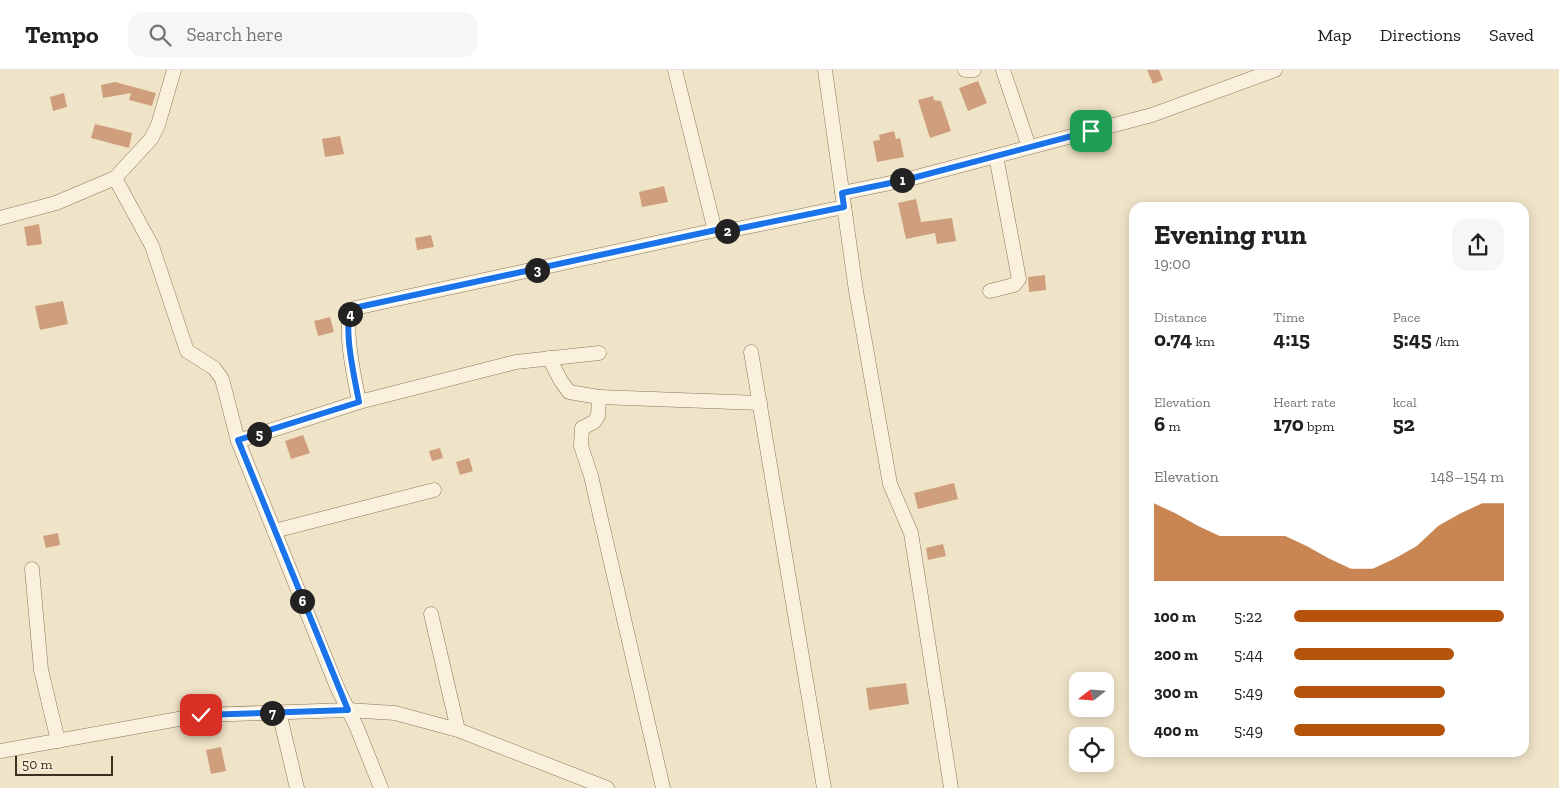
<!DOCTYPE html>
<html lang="en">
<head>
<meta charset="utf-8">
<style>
  :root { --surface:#fff; --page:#f6f6f6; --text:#202124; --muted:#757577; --line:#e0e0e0; --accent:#b45309 }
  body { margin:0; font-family:"Zilla Slab",serif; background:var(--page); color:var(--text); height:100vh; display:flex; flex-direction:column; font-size:19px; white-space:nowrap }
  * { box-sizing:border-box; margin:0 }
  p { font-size:16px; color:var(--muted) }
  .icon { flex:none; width:28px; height:28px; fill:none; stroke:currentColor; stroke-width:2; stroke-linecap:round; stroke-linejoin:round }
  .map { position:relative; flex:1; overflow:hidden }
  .details { position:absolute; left:1129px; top:132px; width:400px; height:555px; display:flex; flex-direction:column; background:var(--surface); border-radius:15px; box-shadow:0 2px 12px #0003 }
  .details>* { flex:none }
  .needle { width:32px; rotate:253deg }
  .fabs { position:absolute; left:1069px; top:602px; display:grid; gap:10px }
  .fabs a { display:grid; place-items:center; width:45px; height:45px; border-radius:10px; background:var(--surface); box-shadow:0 2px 12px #0003; font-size:25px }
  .scale { position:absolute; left:15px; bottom:12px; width:98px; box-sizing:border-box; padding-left:5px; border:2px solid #3d2e20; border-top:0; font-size:14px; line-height:18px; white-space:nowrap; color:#3d2e20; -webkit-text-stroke:4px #f7eed8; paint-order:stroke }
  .pin { position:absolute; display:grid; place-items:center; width:42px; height:42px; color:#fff; margin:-21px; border-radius:10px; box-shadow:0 2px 8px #0006 }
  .km { position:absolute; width:25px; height:25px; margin:-12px; border-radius:50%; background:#222; color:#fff; font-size:14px; line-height:25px; text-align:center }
  .round { display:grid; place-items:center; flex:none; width:52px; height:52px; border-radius:15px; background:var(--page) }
  .head { display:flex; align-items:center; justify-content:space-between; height:85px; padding:0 25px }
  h1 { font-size:28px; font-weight:700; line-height:38px }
  .figures { display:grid; grid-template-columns:repeat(3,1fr); gap:8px; height:85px; padding:5px 25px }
  .figures div { display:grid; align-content:center }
  .figures b { font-size:21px; font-weight:700 }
  .figures small { font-size:14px; font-weight:400 }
  .figures p { font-size:14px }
  .chart { height:140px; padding:10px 25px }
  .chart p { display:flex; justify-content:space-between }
  .chart svg { width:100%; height:90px; margin-top:5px; fill:var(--accent); opacity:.7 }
  ul { padding:0 25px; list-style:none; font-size:16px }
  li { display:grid; grid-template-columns:80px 60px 1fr; align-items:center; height:38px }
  li i { height:12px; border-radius:6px; background:var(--accent) }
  header { display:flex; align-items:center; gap:30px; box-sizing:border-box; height:70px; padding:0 25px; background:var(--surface); border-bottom:1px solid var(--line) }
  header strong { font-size:24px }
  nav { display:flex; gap:28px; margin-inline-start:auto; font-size:18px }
  .search { width:350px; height:45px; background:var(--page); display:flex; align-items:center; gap:12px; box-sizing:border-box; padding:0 18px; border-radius:15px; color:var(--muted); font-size:19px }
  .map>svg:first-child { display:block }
  .building { fill:#cf9f7d }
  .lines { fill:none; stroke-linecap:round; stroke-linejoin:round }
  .minor-casing { stroke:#8d765c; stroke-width:15 }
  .minor { stroke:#faf1dc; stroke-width:14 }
  .route-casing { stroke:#fff; stroke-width:10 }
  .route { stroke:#1a73e8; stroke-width:6 }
</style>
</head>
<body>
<header>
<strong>Tempo</strong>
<div class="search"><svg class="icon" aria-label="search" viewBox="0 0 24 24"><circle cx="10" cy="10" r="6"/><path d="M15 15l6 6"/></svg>Search here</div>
<nav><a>Map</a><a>Directions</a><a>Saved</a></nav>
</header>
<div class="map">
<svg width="1559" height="718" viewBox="0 0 1559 718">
  <rect width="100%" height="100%" fill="#f0e4c8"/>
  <!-- building -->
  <g class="building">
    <polygon points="1147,0 1159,0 1163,10 1153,14"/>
    <polygon points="978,11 987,33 968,41 959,18"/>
    <polygon points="115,12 156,23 152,36 129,30 131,23 103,28 101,15"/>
    <polygon points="64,23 67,37 53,41 50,27"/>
    <polygon points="933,26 934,30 941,31 951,61 930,68 918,30"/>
    <polygon points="95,54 132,63 129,78 91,68"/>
    <polygon points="894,61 896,69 900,68 904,87 877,92 873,71 880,70 879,65"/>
    <polygon points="340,66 344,84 325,87 322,69"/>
    <polygon points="664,116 668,132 642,137 639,122"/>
    <polygon points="916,129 921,152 952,148 956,171 937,174 935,163 906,169 898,133"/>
    <polygon points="39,154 42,174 27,176 24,157"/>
    <polygon points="431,165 434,177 417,180 415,168"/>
    <polygon points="1045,205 1046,220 1029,222 1028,207"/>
    <polygon points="63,231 68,254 40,260 35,236"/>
    <polygon points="330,247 334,262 318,266 314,251"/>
    <polygon points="303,365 310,383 291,389 285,371"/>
    <polygon points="440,378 443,388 432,391 429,381"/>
    <polygon points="469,388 473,401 460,405 456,392"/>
    <polygon points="954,413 958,429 918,439 914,423"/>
    <polygon points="58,463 60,475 46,478 43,466"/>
    <polygon points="943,474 946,486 928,490 926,478"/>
    <polygon points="906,613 909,634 869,640 866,618"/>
    <polygon points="221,677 226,701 211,704 206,680"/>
  </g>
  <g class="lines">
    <defs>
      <g id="minor">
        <polyline points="675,0 714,157 722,162 844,137"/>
        <polyline points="825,0 856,221 890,414 911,463 951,718"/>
        <polyline points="965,0 974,0"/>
        <polyline points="1003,0 1029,77"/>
        <polyline points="115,108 152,176 187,281 214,298 222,309 238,371 337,617 357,658 381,718"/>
        <polyline points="842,123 905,110 1152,45 1275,0"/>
        <polyline points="0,148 56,133 115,108 151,69 158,55 174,0"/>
        <polyline points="990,221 1014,215 1019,209 996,86"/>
        <polyline points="751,282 824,718"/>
        <polyline points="549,288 561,311 569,322 599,327 598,346 594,352 582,358 581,376 591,406 663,718"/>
        <polyline points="599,327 760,333"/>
        <path d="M359,332c-3,-18 -19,-83 -4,-94l361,-78"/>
        <polyline points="238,371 359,332 516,292 599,283"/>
        <polyline points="274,461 434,420"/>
        <polyline points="32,499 41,600 58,671"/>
        <polyline points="431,544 458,660"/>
        <polyline points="279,642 297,718"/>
        <polyline points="0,681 201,645 348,640 395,643 458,660 607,718"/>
      </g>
    </defs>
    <!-- minor casing -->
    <use href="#minor" class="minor-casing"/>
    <!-- minor -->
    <use href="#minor" class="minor"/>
  </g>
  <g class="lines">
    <defs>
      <path id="route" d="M201,645l147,-5 -110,-270 121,-38c-3,-18 -19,-83 -5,-94l362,-78 6,2 122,-25 -2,-14 63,-13 186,-49"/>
    </defs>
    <!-- route casing -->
    <use href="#route" class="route-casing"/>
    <!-- route -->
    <use href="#route" class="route"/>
  </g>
</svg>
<div class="fabs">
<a><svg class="needle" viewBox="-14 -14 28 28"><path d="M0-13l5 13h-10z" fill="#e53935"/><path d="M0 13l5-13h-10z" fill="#757577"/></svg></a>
<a><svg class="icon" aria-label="locate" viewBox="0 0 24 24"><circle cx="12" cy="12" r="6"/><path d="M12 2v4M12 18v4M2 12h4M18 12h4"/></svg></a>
</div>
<div class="scale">50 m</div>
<div class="pin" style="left:1091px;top:61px;background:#1e9e55"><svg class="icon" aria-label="arrive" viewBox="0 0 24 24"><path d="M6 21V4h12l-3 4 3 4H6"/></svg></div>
<div class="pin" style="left:201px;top:645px;background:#d93025"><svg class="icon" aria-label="check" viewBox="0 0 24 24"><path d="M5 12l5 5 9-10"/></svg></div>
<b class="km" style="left:902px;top:110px">1</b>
<b class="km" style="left:727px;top:161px">2</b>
<b class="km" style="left:537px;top:200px">3</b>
<b class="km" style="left:350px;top:244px">4</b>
<b class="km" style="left:259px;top:364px">5</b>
<b class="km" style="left:302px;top:531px">6</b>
<b class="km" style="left:272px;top:643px">7</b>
<section class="details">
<div class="head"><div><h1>Evening run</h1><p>19:00</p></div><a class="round"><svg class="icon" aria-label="share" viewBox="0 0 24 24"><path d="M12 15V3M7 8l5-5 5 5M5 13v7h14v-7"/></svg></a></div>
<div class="figures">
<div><p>Distance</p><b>0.74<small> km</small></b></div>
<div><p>Time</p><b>4:15</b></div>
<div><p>Pace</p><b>5:45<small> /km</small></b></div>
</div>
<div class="figures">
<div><p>Elevation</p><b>6<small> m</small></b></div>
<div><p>Heart rate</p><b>170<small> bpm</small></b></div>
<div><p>kcal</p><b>52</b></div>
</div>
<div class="chart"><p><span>Elevation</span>148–154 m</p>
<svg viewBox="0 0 160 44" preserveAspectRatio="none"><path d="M0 44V6L10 11L20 17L30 22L40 22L50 22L60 22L70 27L80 33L90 38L100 38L110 33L120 27L130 17L140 11L150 6L160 6V44z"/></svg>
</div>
<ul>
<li><b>100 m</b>5:22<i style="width:100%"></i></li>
<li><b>200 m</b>5:44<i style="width:76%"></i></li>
<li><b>300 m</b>5:49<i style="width:72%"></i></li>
<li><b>400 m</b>5:49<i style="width:72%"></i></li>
</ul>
</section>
</div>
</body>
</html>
